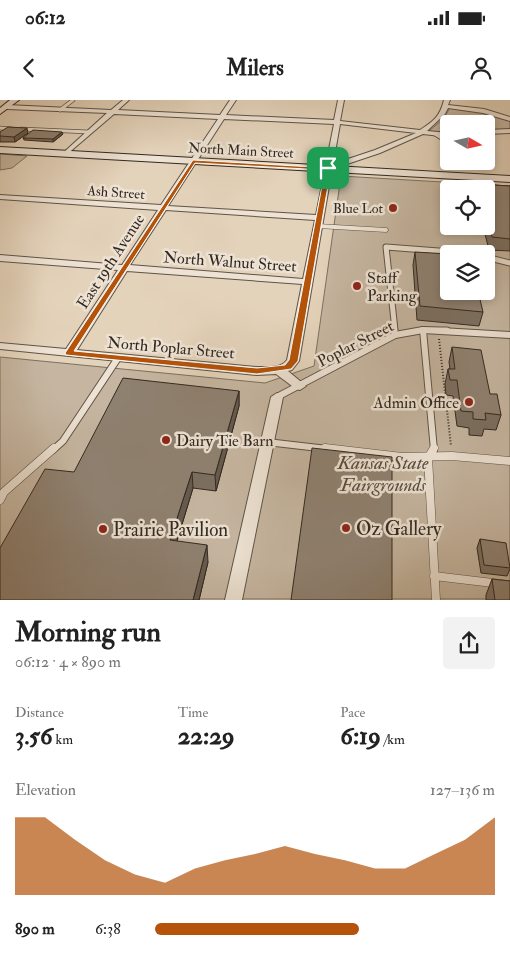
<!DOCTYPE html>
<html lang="en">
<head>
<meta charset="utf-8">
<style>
  :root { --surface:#fff; --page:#f2f2f2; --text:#222; --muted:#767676; --accent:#b45309 }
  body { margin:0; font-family:"IM FELL Double Pica",serif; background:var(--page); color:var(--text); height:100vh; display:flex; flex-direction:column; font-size:19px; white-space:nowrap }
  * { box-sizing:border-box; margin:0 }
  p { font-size:16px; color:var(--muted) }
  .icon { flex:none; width:28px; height:28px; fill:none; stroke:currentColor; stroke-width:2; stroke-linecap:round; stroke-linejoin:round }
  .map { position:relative; height:500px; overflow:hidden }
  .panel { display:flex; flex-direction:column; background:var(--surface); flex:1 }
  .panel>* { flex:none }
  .needle { width:32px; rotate:99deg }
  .fabs { position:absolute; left:440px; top:15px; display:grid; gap:10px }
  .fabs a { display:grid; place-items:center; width:55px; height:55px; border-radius:5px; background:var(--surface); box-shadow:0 2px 8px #0003; font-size:25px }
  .pin { position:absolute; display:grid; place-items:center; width:42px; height:42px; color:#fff; margin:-21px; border-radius:10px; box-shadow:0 2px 8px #0006 }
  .round { display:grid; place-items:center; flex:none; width:52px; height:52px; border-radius:5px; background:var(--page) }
  .head { display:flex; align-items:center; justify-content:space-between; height:85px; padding:0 15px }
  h1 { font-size:28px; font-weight:700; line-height:38px }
  .figures { display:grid; grid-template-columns:repeat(3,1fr); gap:8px; height:85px; padding:5px 15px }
  .figures div { display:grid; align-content:center }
  .figures b { font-size:25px; font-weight:700 }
  .figures small { font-size:14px; font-weight:400 }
  .figures p { font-size:14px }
  .chart { height:140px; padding:10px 15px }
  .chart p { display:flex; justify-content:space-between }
  .chart svg { width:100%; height:90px; margin-top:5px; fill:var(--accent); opacity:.7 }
  ul { padding:0 15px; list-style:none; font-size:16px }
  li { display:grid; grid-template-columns:80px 60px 1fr; align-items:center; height:38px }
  li i { height:12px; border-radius:6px; background:var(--accent) }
  .status { display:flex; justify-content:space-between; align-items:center; height:35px; padding:0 25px; background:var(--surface); direction:ltr }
  .status svg { height:14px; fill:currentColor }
  header { display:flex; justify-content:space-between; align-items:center; height:65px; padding:0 15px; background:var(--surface); font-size:22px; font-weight:700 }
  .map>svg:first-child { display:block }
  .green { fill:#c6b6a1; stroke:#7c7060; fill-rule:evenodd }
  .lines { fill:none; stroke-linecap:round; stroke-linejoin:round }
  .lane-far4-casing { stroke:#5e5447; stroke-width:4.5 }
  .lane-far3-casing { stroke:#5e5447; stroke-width:5 }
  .lane-far2-casing { stroke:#5e5447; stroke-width:7 }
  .lane-far1-casing { stroke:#5e5447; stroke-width:8 }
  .lane-casing { stroke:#5e5447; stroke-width:9 }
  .street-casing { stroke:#5e5447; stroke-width:2 }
  .secondary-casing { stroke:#322920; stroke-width:2 }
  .path { stroke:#322920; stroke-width:2; stroke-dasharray:1 2; stroke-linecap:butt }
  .lane-far4 { stroke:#ede2d3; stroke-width:3 }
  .lane-far3 { stroke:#ede2d3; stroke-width:4 }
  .lane-far2 { stroke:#ede2d3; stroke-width:5 }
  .lane-far1 { stroke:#ede2d3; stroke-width:6 }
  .lane { stroke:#ede2d3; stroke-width:8 }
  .street { fill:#ede2d3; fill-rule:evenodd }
  .secondary { fill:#ede2d3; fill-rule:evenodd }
  .wall { fill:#7b6f61; stroke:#322920 }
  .shaded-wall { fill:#645a4f; stroke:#322920 }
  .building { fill:#8f8171; stroke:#322920 }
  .route { fill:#b45309; stroke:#fff; fill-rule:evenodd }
  .poi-dot { fill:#8f2418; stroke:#ede2d3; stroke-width:2 }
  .labels { text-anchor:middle; stroke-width:5; stroke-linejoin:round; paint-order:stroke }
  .far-street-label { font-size:14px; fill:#322920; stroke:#ede2d3 }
  .far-poi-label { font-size:14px; fill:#322920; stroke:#ede2d3; text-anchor:end }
  .street-label { font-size:16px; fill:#322920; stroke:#ede2d3 }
  .poi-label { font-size:16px; fill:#322920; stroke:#ede2d3; text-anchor:start }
  .near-park-label { font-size:19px; font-style:italic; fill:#574c40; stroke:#ede2d3 }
  .near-poi-label { font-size:19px; fill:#322920; stroke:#ede2d3; text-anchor:start }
</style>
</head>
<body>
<div class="status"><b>06:12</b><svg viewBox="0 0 49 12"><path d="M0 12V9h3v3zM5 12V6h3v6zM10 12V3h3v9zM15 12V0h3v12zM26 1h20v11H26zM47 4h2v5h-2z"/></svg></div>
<header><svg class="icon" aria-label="back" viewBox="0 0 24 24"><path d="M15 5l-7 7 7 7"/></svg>Milers<svg class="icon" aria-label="person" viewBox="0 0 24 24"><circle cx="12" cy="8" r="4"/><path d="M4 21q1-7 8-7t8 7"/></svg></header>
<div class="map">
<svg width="510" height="500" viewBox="0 0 510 500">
  <rect width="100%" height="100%" fill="#e4d3bb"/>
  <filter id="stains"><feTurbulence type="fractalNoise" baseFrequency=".004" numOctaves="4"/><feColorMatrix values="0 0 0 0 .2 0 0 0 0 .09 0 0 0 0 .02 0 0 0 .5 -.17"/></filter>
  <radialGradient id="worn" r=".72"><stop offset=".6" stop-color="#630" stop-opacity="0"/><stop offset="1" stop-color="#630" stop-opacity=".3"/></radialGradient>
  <!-- green -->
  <g class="green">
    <polygon points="450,8 483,12 510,21 510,30 486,30 486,24 449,24 449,33 429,31 443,19"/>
    <polygon points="0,54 27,56 12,68 0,70"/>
    <path d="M341,76l169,10v413h-510v-242l265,26 49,-17zM449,89h37v37h-37zM449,154h37v37h-37z"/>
  </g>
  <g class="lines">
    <defs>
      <g id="lane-far4">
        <polyline points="60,10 73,0"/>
        <polyline points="0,28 12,29"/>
        <polyline points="21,29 89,32"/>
        <polyline points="435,34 449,43"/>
      </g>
      <polyline id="lane-far3" points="318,126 386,130"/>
      <g id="lane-far2">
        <polyline points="486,157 510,163"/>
        <polyline points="395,230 386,147 478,154"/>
        <polyline points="422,230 447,230"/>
      </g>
      <g id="lane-far1">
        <polyline points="394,229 395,235"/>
        <polyline points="423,230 434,350"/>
        <polyline points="277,297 395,235 423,230 510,235"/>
        <polyline points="267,342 336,350"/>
        <polyline points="53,350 63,341 118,258"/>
      </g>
      <g id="lane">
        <polyline points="325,348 402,357 452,356 510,361"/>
        <polyline points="434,348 428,358 436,500"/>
        <polyline points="0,400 4,392 54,348"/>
        <polyline points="434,476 510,485"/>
      </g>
      <g id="street">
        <path d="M123,0h6l-11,10 102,5 10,-15h6l-10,15 108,5 4,-20h6l-4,21 80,9c14,-9 20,-14 24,-30h6l-2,5 36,4 26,8v4l-27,-8 -35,-5 -3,6 -18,17 22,2v4l-26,-3 -43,19 -48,16 -33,192 -7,9 -4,1 18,15 -6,4 -4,-1 -20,-15 -19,1 -257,-26v-6l66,6 52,-79 -118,-9v-6l122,10 36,-55 -158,-11v-4l161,10 57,-86 -104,-5 -49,42 -2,-1v-2l44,-40 -100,-4 -3,-2 3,-2 104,5zM224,19l110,5 -18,91 -148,-9zM340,24l76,9 -41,17 -42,14zM166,110l149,10 -12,59 -173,-14zM127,171l175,13 -15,76c-7,9 -20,7 -30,7l-180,-17z"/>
        <polygon points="510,29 510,33 486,34 486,30"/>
        <polygon points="277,293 283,297 242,500 225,500 271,297"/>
      </g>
      <g id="secondary">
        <polygon points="10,0 19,0 0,14 0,8"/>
        <polygon points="0,47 510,76 510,82 0,53"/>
      </g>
    </defs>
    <!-- lane-far4 casing -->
    <use href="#lane-far4" class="lane-far4-casing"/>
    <!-- lane-far3 casing -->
    <use href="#lane-far3" class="lane-far3-casing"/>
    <!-- lane-far2 casing -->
    <use href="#lane-far2" class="lane-far2-casing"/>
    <!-- lane-far1 casing -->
    <use href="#lane-far1" class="lane-far1-casing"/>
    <!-- lane casing -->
    <use href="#lane" class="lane-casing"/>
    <!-- street casing -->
    <use href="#street" class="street-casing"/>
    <!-- secondary casing -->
    <use href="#secondary" class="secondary-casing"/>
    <!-- path -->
    <polyline class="path" points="439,239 451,346"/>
    <!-- lane-far4 -->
    <use href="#lane-far4" class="lane-far4"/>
    <!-- lane-far3 -->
    <use href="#lane-far3" class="lane-far3"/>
    <!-- lane-far2 -->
    <use href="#lane-far2" class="lane-far2"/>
    <!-- lane-far1 -->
    <use href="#lane-far1" class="lane-far1"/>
    <!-- lane -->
    <use href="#lane" class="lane"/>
    <!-- street -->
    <use href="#street" class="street"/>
    <!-- secondary -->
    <use href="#secondary" class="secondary"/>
  </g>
  <!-- wall -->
  <g class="wall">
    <polygon points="0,32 28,33 15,42 0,42"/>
    <polygon points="63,34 53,42 24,40 23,38"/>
    <polygon points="476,84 510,86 510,151 489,150 483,126 486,126 486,89 475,89"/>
    <polygon points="415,152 483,212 479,226 417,220 413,165"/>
    <polygon points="452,247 490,294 501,315 496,330 484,329 482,336 469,335 469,328 457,326 453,296 446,295 445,284 448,269 450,269 449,262"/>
    <polygon points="239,291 239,306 216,391 193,388 177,441 208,462 199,500 0,500"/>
    <polygon points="480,439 510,465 510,469 507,476 481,473 477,448"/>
    <polygon points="492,479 510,500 486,500 486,495"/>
  </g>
  <!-- shaded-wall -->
  <g class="shaded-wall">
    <polygon points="27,28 28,33 15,42 14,37"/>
    <polygon points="62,32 63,34 53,42 53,39"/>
    <polygon points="239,291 239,306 216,391 215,375"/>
    <polygon points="192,372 193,388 172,457 170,440"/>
    <polygon points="207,445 208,462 199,500 193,500"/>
  </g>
  <!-- building -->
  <g class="building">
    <polygon points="8,27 27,28 14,37 0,36 0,32"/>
    <polygon points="33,30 62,32 53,39 23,38"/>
    <polygon points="476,84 510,86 510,139 492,137 486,118 486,89 478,89"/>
    <polygon points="415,152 449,154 449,191 478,191 483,212 420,206"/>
    <polygon points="452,247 481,250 490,294 497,294 501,315 485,313 486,320 473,319 473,312 461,311 457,280 450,280 448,269 455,269"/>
    <polygon points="123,278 239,291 215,375 192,372 170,440 207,445 193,500 0,500 0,448 45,369 74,372"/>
    <polygon points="312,348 392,357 392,500 291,500"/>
    <polygon points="480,439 506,443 510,468 484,465"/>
    <polygon points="492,479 510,481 510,500 495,500"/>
  </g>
  <!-- route -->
  <path class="route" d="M193,60l138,8 -33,193 -7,8 -34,5 -191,-19 -1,-2zM195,63l130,7 -36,190 -4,5 -28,3 -183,-17z"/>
  <!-- markers -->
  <g class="poi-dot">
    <circle cx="393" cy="108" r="5"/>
    <circle cx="357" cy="186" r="5"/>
    <circle cx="469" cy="302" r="5"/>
    <circle cx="166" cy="340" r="5"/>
    <circle cx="346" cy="428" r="5"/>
    <circle cx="103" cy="429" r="5"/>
  </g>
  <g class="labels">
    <!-- far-street labels -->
    <g class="far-street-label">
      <text transform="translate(241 50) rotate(3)" y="5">North Main Street</text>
      <text transform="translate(116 92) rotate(4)" y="5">Ash Street</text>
    </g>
    <!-- far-poi labels -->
    <g class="far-poi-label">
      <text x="383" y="113">Blue Lot</text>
    </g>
    <!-- street labels -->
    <g class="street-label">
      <text transform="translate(110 161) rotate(-57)" y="6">East 19th Avenue</text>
      <text transform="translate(230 161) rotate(4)" y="6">North Walnut Street</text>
      <text transform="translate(355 243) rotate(-27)" y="6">Poplar Street</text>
      <text transform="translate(171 247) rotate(5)" y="6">North Poplar Street</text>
    </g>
    <!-- poi labels -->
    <g class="poi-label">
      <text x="367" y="183">Staff<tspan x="367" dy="18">Parking</tspan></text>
      <text x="459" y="308" text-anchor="end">Admin Office</text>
      <text x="176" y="346">Dairy Tie Barn</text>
    </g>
    <!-- near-park labels -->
    <g class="near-park-label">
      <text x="383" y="369">Kansas State<tspan x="383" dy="22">Fairgrounds</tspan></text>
    </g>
    <!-- near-poi labels -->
    <g class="near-poi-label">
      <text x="356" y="435">Oz Gallery</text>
      <text x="113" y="436">Prairie Pavilion</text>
    </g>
  </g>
  <rect width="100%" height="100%" filter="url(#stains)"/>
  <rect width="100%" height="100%" fill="url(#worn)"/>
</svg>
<div class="fabs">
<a><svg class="needle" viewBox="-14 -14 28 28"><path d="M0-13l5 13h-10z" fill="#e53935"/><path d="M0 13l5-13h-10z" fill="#767676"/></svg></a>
<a><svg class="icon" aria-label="locate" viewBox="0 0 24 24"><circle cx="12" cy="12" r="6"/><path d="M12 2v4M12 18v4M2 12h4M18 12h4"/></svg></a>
<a><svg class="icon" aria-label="layers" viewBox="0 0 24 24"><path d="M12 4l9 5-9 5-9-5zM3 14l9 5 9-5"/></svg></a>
</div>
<div class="pin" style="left:328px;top:68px;background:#1e9e55"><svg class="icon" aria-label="arrive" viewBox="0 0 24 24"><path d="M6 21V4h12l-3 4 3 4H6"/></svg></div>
</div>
<section class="panel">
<div class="head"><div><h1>Morning run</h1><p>06:12 · 4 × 890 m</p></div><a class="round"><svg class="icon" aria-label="share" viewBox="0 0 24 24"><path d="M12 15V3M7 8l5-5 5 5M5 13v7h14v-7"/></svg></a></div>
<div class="figures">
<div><p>Distance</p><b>3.56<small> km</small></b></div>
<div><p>Time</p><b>22:29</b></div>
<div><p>Pace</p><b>6:19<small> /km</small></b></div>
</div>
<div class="chart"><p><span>Elevation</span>127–136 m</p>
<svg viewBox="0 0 160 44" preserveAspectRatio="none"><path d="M0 44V6L10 6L20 17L30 27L40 34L50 38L60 31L70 27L80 24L90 20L100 24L110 27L120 31L130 31L140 24L150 17L160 6V44z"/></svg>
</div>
<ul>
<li><b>890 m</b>6:38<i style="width:60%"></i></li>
</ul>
</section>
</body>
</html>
